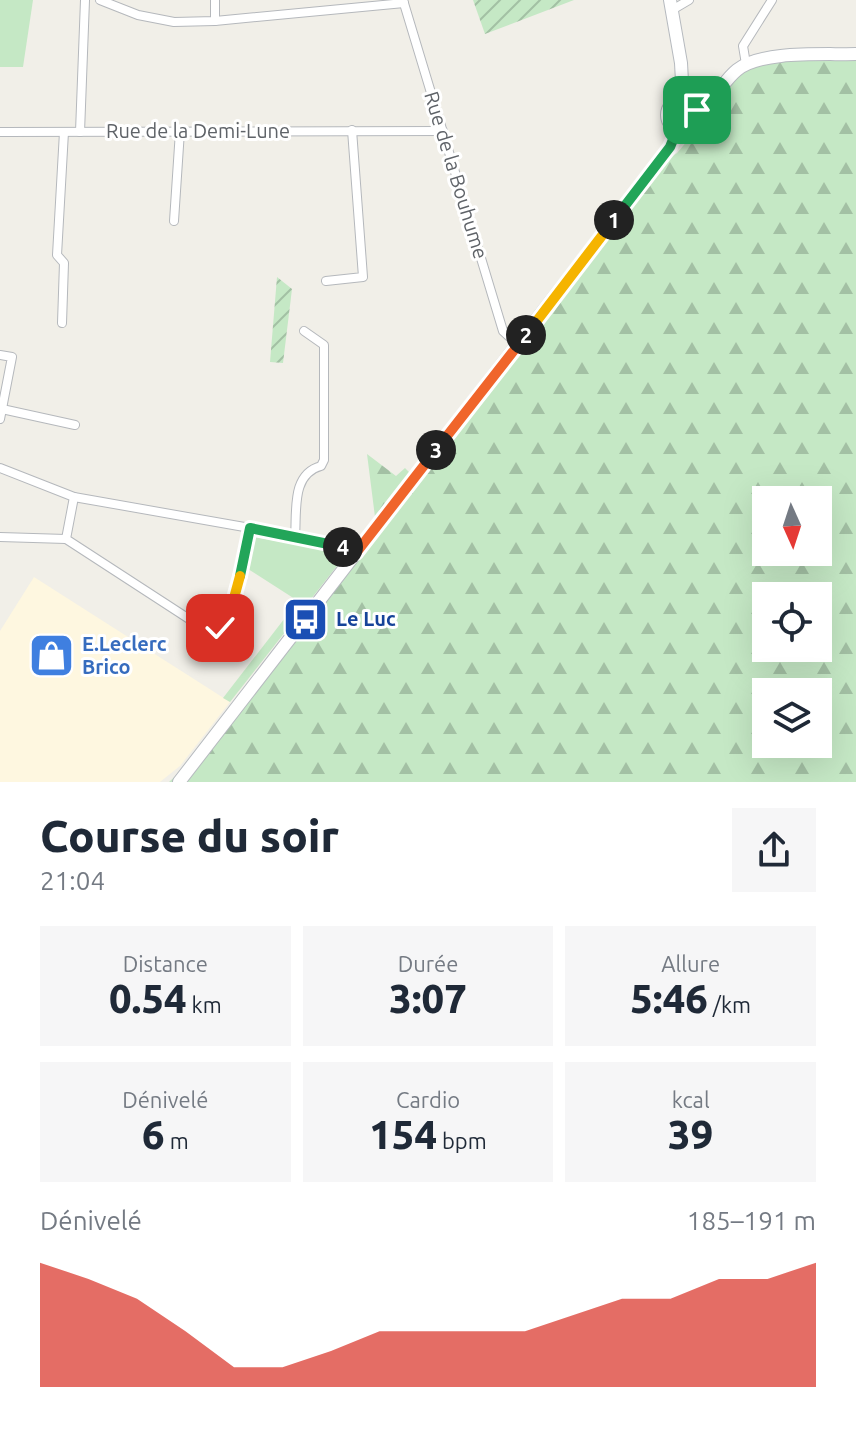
<!DOCTYPE html>
<html lang="fr">
<head>
<meta charset="utf-8">
<style>
  :root { --surface:#fff; --page:#f6f6f7; --text:#1f2937; --muted:#747a83; --accent:#d93025 }
  body { margin:0; font-family:Ubuntu,sans-serif; background:var(--page); color:var(--text); height:100vh; display:flex; flex-direction:column; font-size:30px; white-space:nowrap }
  * { box-sizing:border-box; margin:0 }
  p { font-size:26px; color:var(--muted) }
  .icon { flex:none; width:44px; height:44px; fill:none; stroke:currentColor; stroke-width:2; stroke-linecap:round; stroke-linejoin:round }
  .map { position:relative; height:782px; overflow:hidden }
  .sheet { display:flex; flex-direction:column; background:var(--surface); flex:1 }
  .sheet>* { flex:none }
  .needle { width:52px; rotate:177deg }
  .fabs { position:absolute; left:752px; top:486px; display:grid; gap:16px }
  .fabs a { display:grid; place-items:center; width:80px; height:80px; border-radius:0px; background:var(--surface); box-shadow:0 8px 32px #0002; font-size:40px }
  .pin { position:absolute; display:grid; place-items:center; width:68px; height:68px; color:#fff; margin:-34px; border-radius:16px; box-shadow:0 4px 12px #0006 }
  .km { position:absolute; width:40px; height:40px; margin:-20px; border-radius:50%; background:#222; color:#fff; font-size:22px; line-height:40px; text-align:center }
  .round { display:grid; place-items:center; flex:none; width:84px; height:84px; border-radius:0px; background:var(--page) }
  .summary { display:flex; align-items:center; justify-content:space-between; height:136px; padding:0 40px }
  h1 { font-size:44px; font-weight:800; line-height:60px }
  .stats { display:grid; grid-template-columns:repeat(3,1fr); gap:12px; height:136px; padding:8px 40px }
  .stats div { display:grid; align-content:center; border-radius:0px; background:var(--page); text-align:center }
  .stats b { font-size:40px; font-weight:800 }
  .stats small { font-size:22px; font-weight:400 }
  .stats p { font-size:22px }
  .chart { height:224px; padding:16px 40px }
  .chart p { display:flex; justify-content:space-between }
  .chart svg { width:100%; height:144px; margin-top:8px; fill:var(--accent); opacity:.7 }
  .map>svg:first-child { display:block }
  .commercial { fill:#fef7e0 }
  .green { fill:#c5e8c5 }
  .forest { fill:url(#forest-firs); fill-rule:evenodd }
  .garden { fill:url(#garden-furrows) }
  .lines { fill:none; stroke-linecap:round; stroke-linejoin:round }
  .street-casing { stroke:#b5b8bc; stroke-width:10 }
  .secondary-casing { stroke:#b6babf; stroke-width:14 }
  .street { stroke:#fff; stroke-width:8 }
  .secondary { stroke:#fff; stroke-width:12 }
  .split-1-casing { stroke:#fff; stroke-width:16 }
  .split-2-casing { stroke:#fff; stroke-width:16 }
  .split-3-casing { stroke:#fff; stroke-width:16 }
  .split-4-casing { stroke:#fff; stroke-width:16 }
  .split-5-casing { stroke:#fff; stroke-width:16 }
  .split-6-casing { stroke:#fff; stroke-width:16 }
  .split-1 { stroke:#22a559; stroke-width:10 }
  .split-2 { stroke:#f5b400; stroke-width:10 }
  .split-3 { stroke:#f0652b; stroke-width:10 }
  .split-4 { stroke:#f0652b; stroke-width:10 }
  .split-5 { stroke:#22a559; stroke-width:10 }
  .split-6 { stroke:#f5b400; stroke-width:10 }
  .labels { text-anchor:middle; stroke-width:6; stroke-linejoin:round; paint-order:stroke }
  .street-label { font-size:20px; fill:#5f6368; stroke:#fff }
  .transit-label { font-size:20px; font-weight:bold; fill:#164399; stroke:#fff; text-anchor:start }
  .shop-label { font-size:20px; font-weight:bold; fill:#366cbe; stroke:#fff; text-anchor:start }
</style>
</head>
<body>
<div class="map">
<svg width="856" height="782" viewBox="0 0 856 782">
  <defs>
    <pattern id="forest-firs" width="22" height="20" patternUnits="userSpaceOnUse" patternTransform="scale(2)"><rect width="22" height="20" fill="#c5e8c5"/><path d="M5 1l3.5 6h-7zM16 11l3.5 6h-7z" fill="#a3c0a4"/></pattern>
    <pattern id="garden-furrows" width="10" height="10" patternUnits="userSpaceOnUse" patternTransform="scale(2)"><rect width="10" height="10" fill="#c5e8c5"/><path d="M-1 1l2-2M0 10L10 0M9 11l2-2" fill="none" stroke="#a3c0a4"/></pattern>
  </defs>
  <rect width="100%" height="100%" fill="#f1efe8"/>
  <!-- commercial -->
  <polygon class="commercial" points="34,577 230,702 180,766 160,782 0,782 0,631"/>
  <!-- green -->
  <g class="green">
    <polygon points="0,0 33,0 23,67 0,67"/>
    <polygon points="255,537 335,552 340,549 344,557 230,702 223,698 298,601 248,569"/>
  </g>
  <!-- forest -->
  <g class="forest">
    <path d="M856,54v728h-687l13,-12 471,-601 24,-16 29,-34 23,-41 17,-14zM766,500h52v52h-52zM766,596h52v52h-52zM766,692h52v52h-52z"/>
    <polygon points="367,454 396,476 405,468 410,473 375,517"/>
  </g>
  <!-- garden -->
  <g class="garden">
    <polygon points="473,0 574,0 485,34"/>
    <polygon points="277,277 292,289 283,363 270,362"/>
  </g>
  <g class="lines">
    <defs>
      <g id="street">
        <polyline points="100,0 138,15 174,22 215,21 404,3"/>
        <polyline points="403,0 503,331 518,345"/>
        <polyline points="672,10 689,0"/>
        <polyline points="215,21 215,0"/>
        <polyline points="746,64 743,46 772,0"/>
        <polyline points="0,132 443,131"/>
        <polyline points="80,132 85,0"/>
        <polyline points="174,221 180,131"/>
        <polyline points="326,281 363,277 352,130"/>
        <polyline points="62,323 64,263 57,255 64,132"/>
        <polyline points="0,355 12,357 0,419"/>
        <polyline points="2,409 75,425"/>
        <polyline points="0,468 74,497 250,528 333,545 356,553"/>
        <path d="M74,497l-8,42 140,91c29,7 39,-82 44,-102"/>
        <polyline points="0,537 66,539"/>
        <path d="M295,537c2,-26 -4,-63 26,-71l3,-6v-115l-20,-14"/>
      </g>
      <g id="secondary">
        <polyline points="670,0 681,63 683,99"/>
        <circle cx="682" cy="115" r="15"/>
        <path d="M697,110c18,-8 25,-28 40,-40 24,-20 88,-15 119,-16"/>
        <polyline points="179,782 653,169 670,147 677,130"/>
      </g>
    </defs>
    <!-- street casing -->
    <use href="#street" class="street-casing"/>
    <!-- secondary casing -->
    <use href="#secondary" class="secondary-casing"/>
    <!-- street -->
    <use href="#street" class="street"/>
    <!-- secondary -->
    <use href="#secondary" class="secondary"/>
  </g>
  <g class="lines">
    <defs>
      <polyline id="split-1" points="614,220 670,147 677,130 690,129 696,123 697,110"/>
      <polyline id="split-2" points="526,335 614,220"/>
      <polyline id="split-3" points="436,450 526,335"/>
      <polyline id="split-4" points="343,547 356,553 436,450"/>
      <polyline id="split-5" points="240,576 250,528 343,547"/>
      <polyline id="split-6" points="220,628 231,609 240,576"/>
    </defs>
    <!-- split-1 casing -->
    <use href="#split-1" class="split-1-casing"/>
    <!-- split-2 casing -->
    <use href="#split-2" class="split-2-casing"/>
    <!-- split-3 casing -->
    <use href="#split-3" class="split-3-casing"/>
    <!-- split-4 casing -->
    <use href="#split-4" class="split-4-casing"/>
    <!-- split-5 casing -->
    <use href="#split-5" class="split-5-casing"/>
    <!-- split-6 casing -->
    <use href="#split-6" class="split-6-casing"/>
    <!-- split-1 -->
    <use href="#split-1" class="split-1"/>
    <!-- split-2 -->
    <use href="#split-2" class="split-2"/>
    <!-- split-3 -->
    <use href="#split-3" class="split-3"/>
    <!-- split-4 -->
    <use href="#split-4" class="split-4"/>
    <!-- split-5 -->
    <use href="#split-5" class="split-5"/>
    <!-- split-6 -->
    <use href="#split-6" class="split-6"/>
  </g>
  <!-- icons -->
  <defs>
    <symbol id="bus-square" viewBox="-11 -11 22 22"><rect x="-9" y="-9" width="18" height="18" rx="4" fill="#1a4fb4" stroke="#fff"/><path d="M-5-6H5V4H4V6H2V4H-2V6H-4V4H-5ZM-3.5-4V0h7V-4ZM-3.5 1.2v1.5H-2V1.2ZM2 1.2v1.5H3.5V1.2Z" fill="#fff"/></symbol>
    <symbol id="shop-square" viewBox="-11 -11 22 22"><rect x="-9" y="-9" width="18" height="18" rx="4" fill="#3f7fe0" stroke="#fff"/><path d="M-5-2.5h2.3a2.7 3.5 0 0 1 5.4 0H5L5.5 6h-11ZM-1.5-2.5h3a1.5 2.3 0 0 0-3 0Z" fill="#fff"/></symbol>
  </defs>
  <g fill-rule="evenodd">
    <use href="#bus-square" x="280" y="594" width="51" height="51"/>
    <use href="#shop-square" x="26" y="630" width="51" height="51"/>
  </g>
  <g class="labels">
    <!-- street labels -->
    <g class="street-label">
      <text x="198" y="138">Rue de la Demi-Lune</text>
      <text transform="translate(456 175) rotate(73)" y="7">Rue de la Bouhume</text>
    </g>
    <!-- transit labels -->
    <g class="transit-label">
      <text x="336" y="626">Le Luc</text>
    </g>
    <!-- shop labels -->
    <g class="shop-label">
      <text x="82" y="651">E.Leclerc<tspan x="82" dy="23">Brico</tspan></text>
    </g>
  </g>
</svg>
<div class="fabs">
<a><svg class="needle" viewBox="-14 -14 28 28"><path d="M0-13l5 13h-10z" fill="#e53935"/><path d="M0 13l5-13h-10z" fill="#747a83"/></svg></a>
<a><svg class="icon" aria-label="locate" viewBox="0 0 24 24"><circle cx="12" cy="12" r="6"/><path d="M12 2v4M12 18v4M2 12h4M18 12h4"/></svg></a>
<a><svg class="icon" aria-label="layers" viewBox="0 0 24 24"><path d="M12 4l9 5-9 5-9-5zM3 14l9 5 9-5"/></svg></a>
</div>
<div class="pin" style="left:697px;top:110px;background:#1e9e55"><svg class="icon" aria-label="arrive" viewBox="0 0 24 24"><path d="M6 21V4h12l-3 4 3 4H6"/></svg></div>
<div class="pin" style="left:220px;top:628px;background:#d93025"><svg class="icon" aria-label="check" viewBox="0 0 24 24"><path d="M5 12l5 5 9-10"/></svg></div>
<b class="km" style="left:614px;top:220px">1</b>
<b class="km" style="left:526px;top:335px">2</b>
<b class="km" style="left:436px;top:450px">3</b>
<b class="km" style="left:343px;top:547px">4</b>
</div>
<section class="sheet">
<div class="summary"><div><h1>Course du soir</h1><p>21:04</p></div><a class="round"><svg class="icon" aria-label="share" viewBox="0 0 24 24"><path d="M12 15V3M7 8l5-5 5 5M5 13v7h14v-7"/></svg></a></div>
<div class="stats">
<div><p>Distance</p><b>0.54<small> km</small></b></div>
<div><p>Durée</p><b>3:07</b></div>
<div><p>Allure</p><b>5:46<small> /km</small></b></div>
</div>
<div class="stats">
<div><p>Dénivelé</p><b>6<small> m</small></b></div>
<div><p>Cardio</p><b>154<small> bpm</small></b></div>
<div><p>kcal</p><b>39</b></div>
</div>
<div class="chart"><p><span>Dénivelé</span>185–191 m</p>
<svg viewBox="0 0 160 44" preserveAspectRatio="none"><path d="M0 44V6L10 11L20 17L30 27L40 38L50 38L60 33L70 27L80 27L90 27L100 27L110 22L120 17L130 17L140 11L150 11L160 6V44z"/></svg>
</div>
</section>
</body>
</html>
